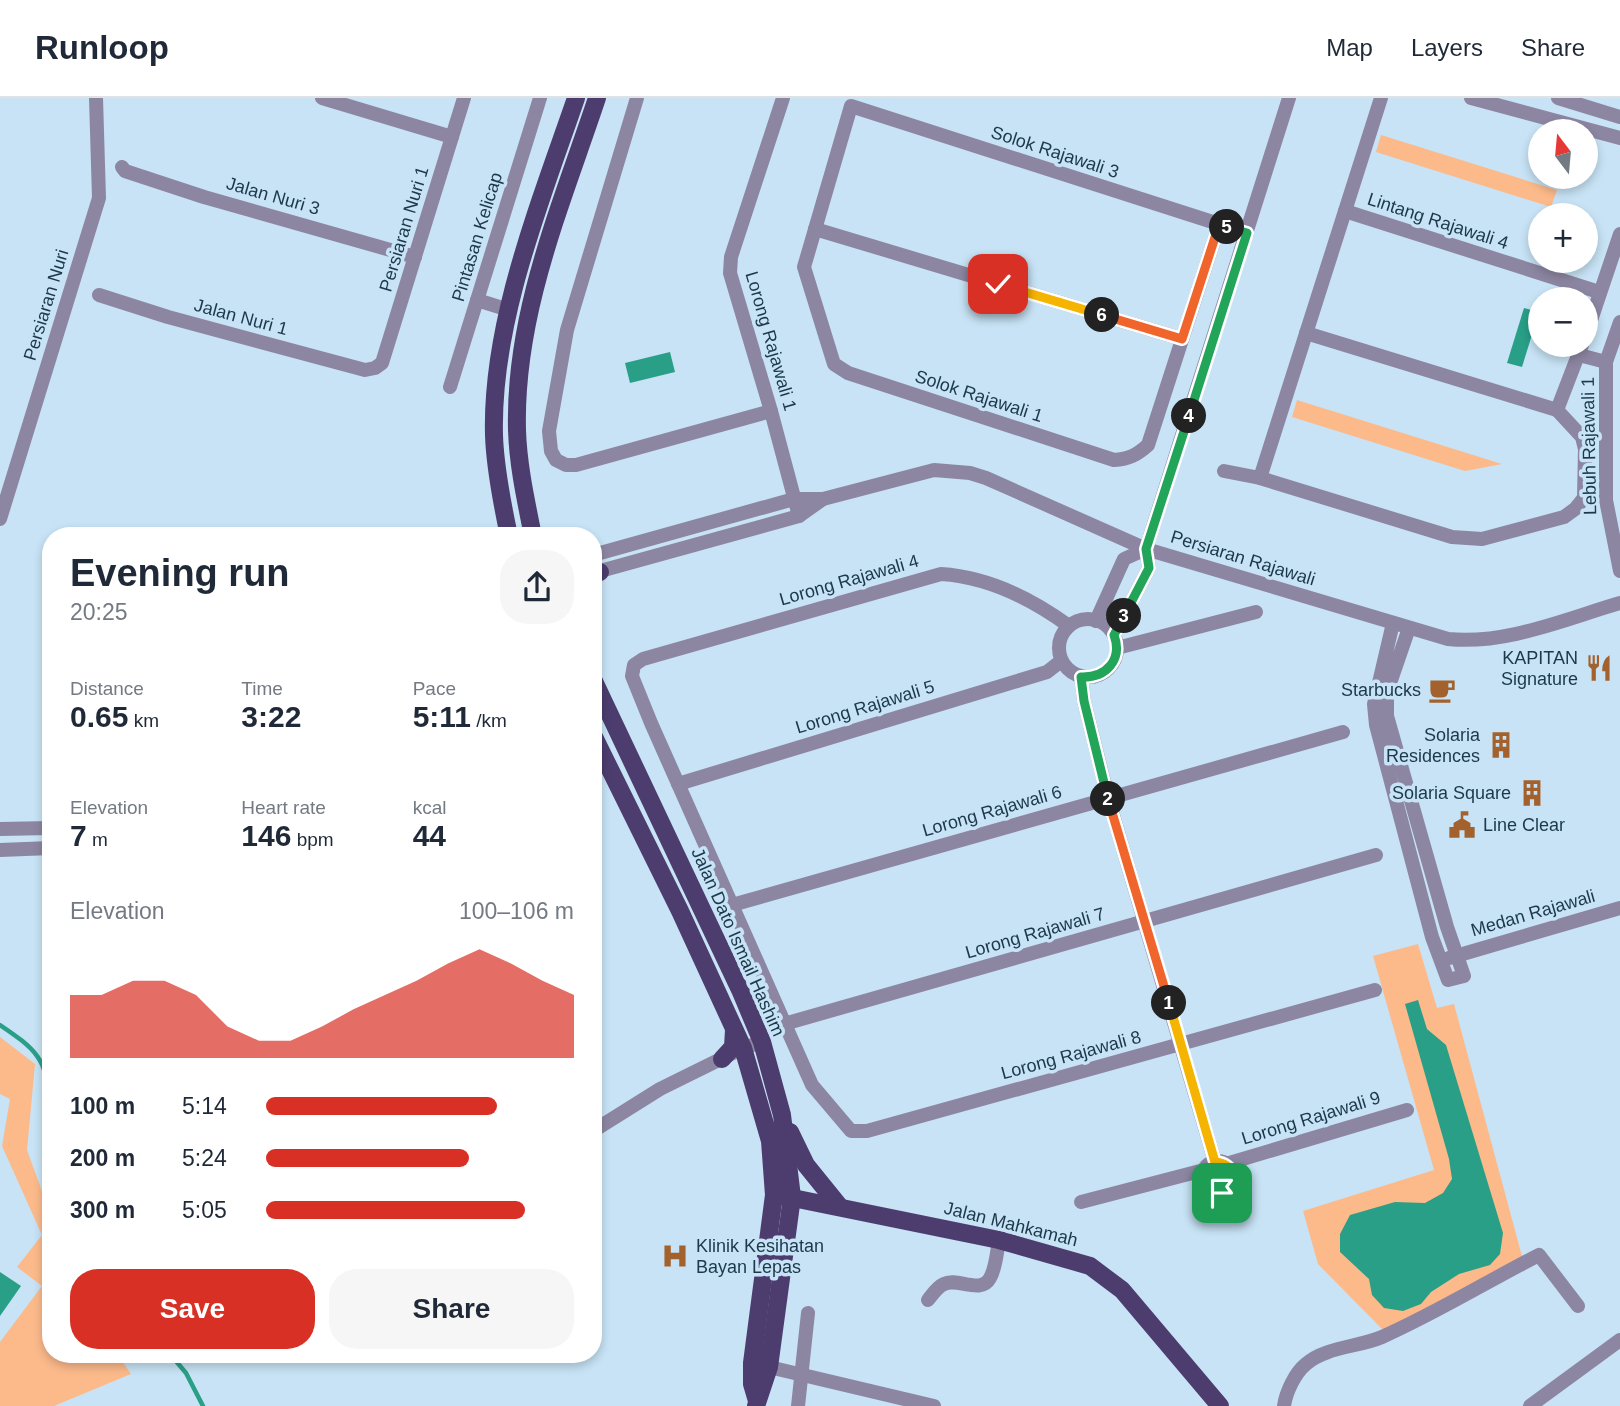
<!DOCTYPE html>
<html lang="en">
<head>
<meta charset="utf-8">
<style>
  :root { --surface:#fff; --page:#f6f6f7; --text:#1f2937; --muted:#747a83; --line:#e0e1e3; --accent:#d93025 }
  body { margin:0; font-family:Helvetica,sans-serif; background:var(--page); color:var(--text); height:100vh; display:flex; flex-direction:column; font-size:26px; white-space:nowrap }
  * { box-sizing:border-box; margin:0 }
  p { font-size:23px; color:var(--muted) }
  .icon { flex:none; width:38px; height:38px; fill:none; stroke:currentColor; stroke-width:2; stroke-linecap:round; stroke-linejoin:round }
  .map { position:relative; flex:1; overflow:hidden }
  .sheet { position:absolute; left:42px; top:429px; width:560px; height:836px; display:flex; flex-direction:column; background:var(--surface); border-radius:28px; box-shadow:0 4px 10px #0003 }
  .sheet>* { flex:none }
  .needle { width:46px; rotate:344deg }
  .buttons { position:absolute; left:1528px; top:21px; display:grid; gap:14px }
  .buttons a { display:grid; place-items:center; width:70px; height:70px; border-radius:50%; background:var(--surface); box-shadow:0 4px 10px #0003; font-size:35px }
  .pin { position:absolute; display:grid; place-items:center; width:60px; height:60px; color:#fff; margin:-30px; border-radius:14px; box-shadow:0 4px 10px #0006 }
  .km { position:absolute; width:35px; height:35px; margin:-18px; border-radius:50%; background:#222; color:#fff; font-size:19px; line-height:35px; text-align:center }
  .round { display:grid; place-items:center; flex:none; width:74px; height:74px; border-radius:28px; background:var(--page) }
  .summary { display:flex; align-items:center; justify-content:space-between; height:119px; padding:0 28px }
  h1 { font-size:38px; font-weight:800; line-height:52px }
  .metrics { display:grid; grid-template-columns:repeat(3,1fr); gap:10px; height:119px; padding:7px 28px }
  .metrics div { display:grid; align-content:center }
  .metrics b { font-size:30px; font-weight:800 }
  .metrics small { font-size:19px; font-weight:400 }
  .metrics p { font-size:19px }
  .chart { height:196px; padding:14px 28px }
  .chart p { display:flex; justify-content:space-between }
  .chart svg { width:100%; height:126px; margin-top:7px; fill:var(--accent); opacity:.7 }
  .cta { display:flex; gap:14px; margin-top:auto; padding:14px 28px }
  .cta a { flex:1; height:80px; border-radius:28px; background:var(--accent); color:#fff; font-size:28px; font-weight:800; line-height:80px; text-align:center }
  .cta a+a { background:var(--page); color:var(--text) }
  ul { padding:0 28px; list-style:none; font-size:23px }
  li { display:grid; grid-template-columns:112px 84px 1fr; align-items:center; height:52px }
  li i { height:18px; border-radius:9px; background:var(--accent) }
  header { display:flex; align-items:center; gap:42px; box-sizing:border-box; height:98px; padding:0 35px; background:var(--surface); border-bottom:2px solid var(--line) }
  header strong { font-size:33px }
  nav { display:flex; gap:38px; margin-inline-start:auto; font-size:24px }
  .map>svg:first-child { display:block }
  .green { fill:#fcba8b }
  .water { fill:#299f88 }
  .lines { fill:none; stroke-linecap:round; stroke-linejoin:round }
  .stream { stroke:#299f88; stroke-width:4.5 }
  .minor { stroke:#8d86a2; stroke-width:14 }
  .major { stroke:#4c3d6e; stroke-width:18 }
  .split-1-casing { stroke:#fff; stroke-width:14 }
  .split-2-casing { stroke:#fff; stroke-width:14 }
  .split-3-casing { stroke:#fff; stroke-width:14 }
  .split-4-casing { stroke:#fff; stroke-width:14 }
  .split-5-casing { stroke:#fff; stroke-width:14 }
  .split-6-casing { stroke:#fff; stroke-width:14 }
  .split-7-casing { stroke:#fff; stroke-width:14 }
  .split-1 { stroke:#f5b400; stroke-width:9 }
  .split-2 { stroke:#f0652b; stroke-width:9 }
  .split-3 { stroke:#22a559; stroke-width:9 }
  .split-4 { stroke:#22a559; stroke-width:9 }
  .split-5 { stroke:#22a559; stroke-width:9 }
  .split-6 { stroke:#f0652b; stroke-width:9 }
  .split-7 { stroke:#f5b400; stroke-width:9 }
  .labels { text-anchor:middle; stroke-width:7; stroke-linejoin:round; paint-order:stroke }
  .street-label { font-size:18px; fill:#1b394b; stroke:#c7e3f5 }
  .poi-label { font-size:18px; fill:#1b394b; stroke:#c7e3f5; text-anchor:end }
</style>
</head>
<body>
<header>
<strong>Runloop</strong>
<nav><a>Map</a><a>Layers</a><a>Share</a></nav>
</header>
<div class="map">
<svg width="1620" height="1308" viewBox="0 0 1620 1308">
  <rect width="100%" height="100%" fill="#c7e3f5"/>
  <!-- green -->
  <g class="green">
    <polygon points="1381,37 1557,92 1551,109 1376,54"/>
    <polygon points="1297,302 1502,366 1465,373 1292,319"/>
    <polygon points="1418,846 1437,910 1454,906 1523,1162 1385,1234 1318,1166 1303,1113 1434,1072 1373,858"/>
    <polygon points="0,939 35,966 27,1052 51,1118 51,1256 118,1257 131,1276 54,1308 0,1308 0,1244 42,1188 17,1169 42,1137 2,1048 10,1001 0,996"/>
  </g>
  <!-- water -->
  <g class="water">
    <polygon points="1524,210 1539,214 1522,269 1507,265"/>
    <polygon points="670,254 675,274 630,285 625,265"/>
    <polygon points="1418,902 1427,931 1446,947 1503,1135 1500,1156 1490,1167 1459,1176 1431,1194 1421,1206 1403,1213 1384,1210 1372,1197 1369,1181 1340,1154 1340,1136 1350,1117 1395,1104 1425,1105 1443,1095 1452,1081 1449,1061 1405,906"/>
    <polygon points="0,1174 21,1188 0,1218"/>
  </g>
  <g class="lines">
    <!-- stream -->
    <g class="stream">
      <path d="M0,927c34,23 50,35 48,79 0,13 -2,25 3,38"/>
      <polyline points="170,1256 186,1275 203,1308"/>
    </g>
    <!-- minor -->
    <g class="minor">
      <polyline points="322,0 452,39"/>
      <polyline points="637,0 567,232 549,333 551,353 556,362 566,367 576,367 771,313"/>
      <polyline points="783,0 731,159 730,175 771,313 799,418"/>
      <polyline points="1471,0 1620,40"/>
      <polyline points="1558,0 1620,19"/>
      <polyline points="122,69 125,73 204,99 415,159"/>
      <polyline points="1345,113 1599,194"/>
      <path d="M1219,127l-71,220c-11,10 -19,14 -34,15l-266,-87 -14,-9 -30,-97 47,-161 396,127"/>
      <polyline points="815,131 1182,241"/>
      <polyline points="99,197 168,219 365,272 375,270 382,265 464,0"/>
      <polyline points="477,202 509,212"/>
      <polyline points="1620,224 1606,264 1606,402 1620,473"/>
      <polyline points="1306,235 1557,312"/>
      <polyline points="1586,237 1620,136"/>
      <polyline points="1579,257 1606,264"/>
      <polyline points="450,289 540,0"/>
      <polyline points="1224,373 1260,380 1452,439 1482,441 1564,419 1575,411 1584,400 1585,351 1582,339 1557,312 1582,247"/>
      <polyline points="1260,380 1381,0"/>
      <polyline points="0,421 99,100 96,0"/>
      <path d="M593,457l201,-56h29l111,-29 36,3 16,5 160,71 302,90c58,6 117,-20 172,-36"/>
      <polyline points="593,475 799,418 823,401"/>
      <circle cx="1088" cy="550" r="29"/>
      <polyline points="1096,523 1124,461 1146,451"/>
      <polyline points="1393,525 1374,606 1376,627 1432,839 1448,882 1464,878 1447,829 1387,618 1387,594 1409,530"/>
      <path d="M1069,528c-37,-27 -81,-49 -128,-52l-298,85 -9,6 -2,11 19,47 161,362 39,46h16l508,-141"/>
      <polyline points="1114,537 1149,470 1146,451 1289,0"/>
      <polyline points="1117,550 1256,514"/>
      <polyline points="1081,579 1084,603 1108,700 1215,1064"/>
      <polyline points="678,686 1047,574 1061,563"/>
      <polyline points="0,731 51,730"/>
      <polyline points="0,752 51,750"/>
      <polyline points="732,807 1343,634"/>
      <polyline points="1449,860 1620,810"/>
      <polyline points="784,926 1376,757"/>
      <polyline points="593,1033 660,991 743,950 762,944"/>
      <circle cx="1218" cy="1079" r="16"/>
      <polyline points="1226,1066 1407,1012"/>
      <polyline points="1081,1104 1204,1072"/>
      <path d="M928,1202c4,-5 9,-13 16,-16 13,-7 37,11 46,-6 6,-10 7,-27 9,-38"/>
      <polyline points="769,1269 934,1308"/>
      <polyline points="798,1308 808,1215"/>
      <path d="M1284,1308c2,-14 11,-33 22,-42 19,-17 53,-17 76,-27 54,-24 104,-55 157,-82l39,51"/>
      <polyline points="1530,1308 1620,1242"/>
    </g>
    <!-- major -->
    <g class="major">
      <path d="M509,438c-7,-33 -14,-68 -15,-101 -3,-112 46,-232 82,-337"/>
      <path d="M533,438c-7,-35 -15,-71 -16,-106 -3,-116 44,-224 80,-332"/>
      <polyline points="593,477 600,474"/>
      <polyline points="593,581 741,894 762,944 782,1017 792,1099 769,1269 756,1308"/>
      <polyline points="593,637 680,813 743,950 770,1043 774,1097 752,1265 752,1286 757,1303"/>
      <polyline points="722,961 733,949 734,932"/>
      <polyline points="790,1034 806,1067 840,1109"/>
      <polyline points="783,1098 999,1142 1090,1168 1122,1192 1220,1308"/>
    </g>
  </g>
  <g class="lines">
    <defs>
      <path id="split-1" d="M1169,905l46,159c20,1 25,22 7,31"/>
      <polyline id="split-2" points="1108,701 1169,905"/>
      <path id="split-3" d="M1108,701l-24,-98 -3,-24c25,1 42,-17 33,-42l10,-19"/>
      <polyline id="split-4" points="1124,518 1149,470 1146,451 1189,318"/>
      <polyline id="split-5" points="1189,318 1247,135 1227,129"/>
      <polyline id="split-6" points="1102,217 1182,241 1219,127 1227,129"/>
      <polyline id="split-7" points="998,186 1102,217"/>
    </defs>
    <!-- split-1 casing -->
    <use href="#split-1" class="split-1-casing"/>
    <!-- split-2 casing -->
    <use href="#split-2" class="split-2-casing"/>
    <!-- split-3 casing -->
    <use href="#split-3" class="split-3-casing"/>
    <!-- split-4 casing -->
    <use href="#split-4" class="split-4-casing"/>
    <!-- split-5 casing -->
    <use href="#split-5" class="split-5-casing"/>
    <!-- split-6 casing -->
    <use href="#split-6" class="split-6-casing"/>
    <!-- split-7 casing -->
    <use href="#split-7" class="split-7-casing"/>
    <!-- split-1 -->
    <use href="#split-1" class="split-1"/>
    <!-- split-2 -->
    <use href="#split-2" class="split-2"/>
    <!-- split-3 -->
    <use href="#split-3" class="split-3"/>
    <!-- split-4 -->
    <use href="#split-4" class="split-4"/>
    <!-- split-5 -->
    <use href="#split-5" class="split-5"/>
    <!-- split-6 -->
    <use href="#split-6" class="split-6"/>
    <!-- split-7 -->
    <use href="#split-7" class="split-7"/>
  </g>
  <!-- icons -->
  <defs>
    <symbol id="restaurant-bare" viewBox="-9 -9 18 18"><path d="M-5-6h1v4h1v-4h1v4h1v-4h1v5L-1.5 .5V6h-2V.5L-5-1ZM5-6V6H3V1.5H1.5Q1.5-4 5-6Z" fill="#a2612d" stroke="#c7e3f5" stroke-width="2.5" paint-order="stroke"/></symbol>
    <symbol id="cafe-bare" viewBox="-9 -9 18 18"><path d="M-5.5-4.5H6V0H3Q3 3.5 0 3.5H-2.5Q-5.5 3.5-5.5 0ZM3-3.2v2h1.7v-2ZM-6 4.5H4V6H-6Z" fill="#a2612d" stroke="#c7e3f5" stroke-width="2.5" paint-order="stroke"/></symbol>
    <symbol id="building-bare" viewBox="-9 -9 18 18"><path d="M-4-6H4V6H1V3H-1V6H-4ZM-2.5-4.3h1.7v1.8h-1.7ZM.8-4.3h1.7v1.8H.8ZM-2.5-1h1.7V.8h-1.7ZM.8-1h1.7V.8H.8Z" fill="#a2612d" stroke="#c7e3f5" stroke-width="2.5" paint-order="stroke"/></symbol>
    <symbol id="civic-bare" viewBox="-9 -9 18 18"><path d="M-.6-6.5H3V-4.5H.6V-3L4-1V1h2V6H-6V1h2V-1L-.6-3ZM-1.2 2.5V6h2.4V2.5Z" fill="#a2612d" stroke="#c7e3f5" stroke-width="2.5" paint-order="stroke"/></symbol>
    <symbol id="hospital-bare" viewBox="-9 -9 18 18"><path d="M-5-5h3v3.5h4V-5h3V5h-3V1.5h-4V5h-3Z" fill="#a2612d" stroke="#c7e3f5" stroke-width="2.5" paint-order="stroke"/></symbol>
  </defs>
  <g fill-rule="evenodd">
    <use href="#restaurant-bare" x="1580" y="551" width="38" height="38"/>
    <use href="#cafe-bare" x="1423" y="573" width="38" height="38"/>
    <use href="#building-bare" x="1482" y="628" width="38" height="38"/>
    <use href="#building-bare" x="1513" y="676" width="38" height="38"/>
    <use href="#civic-bare" x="1443" y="708" width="38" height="38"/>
    <use href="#hospital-bare" x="656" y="1139" width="38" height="38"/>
  </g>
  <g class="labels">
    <!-- street labels -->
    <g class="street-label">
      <text transform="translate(1055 54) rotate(18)" y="6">Solok Rajawali 3</text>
      <text transform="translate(273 98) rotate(16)" y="6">Jalan Nuri 3</text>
      <text transform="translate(1438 123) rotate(18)" y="6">Lintang Rajawali 4</text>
      <text transform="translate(404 131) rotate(-73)" y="6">Persiaran Nuri 1</text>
      <text transform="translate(477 139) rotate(-73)" y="6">Pintasan Kelicap</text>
      <text transform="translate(46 207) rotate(-73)" y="6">Persiaran Nuri</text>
      <text transform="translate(241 219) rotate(15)" y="6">Jalan Nuri 1</text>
      <text transform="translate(771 243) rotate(74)" y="6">Lorong Rajawali 1</text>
      <text transform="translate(979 298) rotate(18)" y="6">Solok Rajawali 1</text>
      <text transform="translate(1589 348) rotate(-91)" y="6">Lebuh Rajawali 1</text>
      <text transform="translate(1243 460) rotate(17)" y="6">Persiaran Rajawali</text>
      <text transform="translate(849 482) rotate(-16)" y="6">Lorong Rajawali 4</text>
      <text transform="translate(865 609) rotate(-17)" y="6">Lorong Rajawali 5</text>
      <text transform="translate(992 713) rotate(-16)" y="6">Lorong Rajawali 6</text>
      <text transform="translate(1533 815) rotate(-16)" y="6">Medan Rajawali</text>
      <text transform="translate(1035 835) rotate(-16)" y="6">Lorong Rajawali 7</text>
      <text transform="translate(738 844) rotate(66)" y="6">Jalan Dato Ismail Hashim</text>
      <text transform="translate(1071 957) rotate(-15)" y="6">Lorong Rajawali 8</text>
      <text transform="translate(1311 1020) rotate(-17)" y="6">Lorong Rajawali 9</text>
      <text transform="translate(1011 1126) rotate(14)" y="6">Jalan Mahkamah</text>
    </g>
    <!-- poi labels -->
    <g class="poi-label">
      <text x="1578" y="566">KAPITAN<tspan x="1578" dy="21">Signature</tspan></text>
      <text x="1421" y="598">Starbucks</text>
      <text x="1480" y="643">Solaria<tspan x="1480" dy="21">Residences</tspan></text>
      <text x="1511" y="701">Solaria Square</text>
      <text x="1483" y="733" text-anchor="start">Line Clear</text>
      <text x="696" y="1154" text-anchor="start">Klinik Kesihatan<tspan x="696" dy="21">Bayan Lepas</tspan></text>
    </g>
  </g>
</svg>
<div class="buttons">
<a><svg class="needle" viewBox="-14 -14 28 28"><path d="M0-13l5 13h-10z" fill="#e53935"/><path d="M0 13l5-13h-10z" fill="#747a83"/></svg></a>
<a>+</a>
<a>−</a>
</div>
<div class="pin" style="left:1222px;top:1095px;background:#1e9e55"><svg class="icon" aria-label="arrive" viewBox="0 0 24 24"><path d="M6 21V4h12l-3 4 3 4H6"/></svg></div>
<div class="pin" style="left:998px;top:186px;background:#d93025"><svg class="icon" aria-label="check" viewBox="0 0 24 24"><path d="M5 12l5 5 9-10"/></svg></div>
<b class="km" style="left:1169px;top:905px">1</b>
<b class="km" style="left:1108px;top:701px">2</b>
<b class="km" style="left:1124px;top:518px">3</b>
<b class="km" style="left:1189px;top:318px">4</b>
<b class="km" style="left:1227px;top:129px">5</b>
<b class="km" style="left:1102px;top:217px">6</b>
<section class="sheet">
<div class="summary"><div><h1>Evening run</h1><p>20:25</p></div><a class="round"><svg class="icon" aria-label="share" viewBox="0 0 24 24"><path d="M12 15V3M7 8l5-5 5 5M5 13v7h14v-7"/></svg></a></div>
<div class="metrics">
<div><p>Distance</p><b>0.65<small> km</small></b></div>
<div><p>Time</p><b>3:22</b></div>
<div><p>Pace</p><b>5:11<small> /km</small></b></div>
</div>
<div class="metrics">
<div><p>Elevation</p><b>7<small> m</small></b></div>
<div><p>Heart rate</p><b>146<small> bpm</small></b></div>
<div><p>kcal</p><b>44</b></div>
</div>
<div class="chart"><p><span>Elevation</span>100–106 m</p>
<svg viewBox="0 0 160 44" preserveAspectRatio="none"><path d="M0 44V22L10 22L20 17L30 17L40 22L50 33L60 38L70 38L80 33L90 27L100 22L110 17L120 11L130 6L140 11L150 17L160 22V44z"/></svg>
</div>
<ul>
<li><b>100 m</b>5:14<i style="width:75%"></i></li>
<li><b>200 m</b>5:24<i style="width:66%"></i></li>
<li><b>300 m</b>5:05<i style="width:84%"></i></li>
</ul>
<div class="cta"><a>Save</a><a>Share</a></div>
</section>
</div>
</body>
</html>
